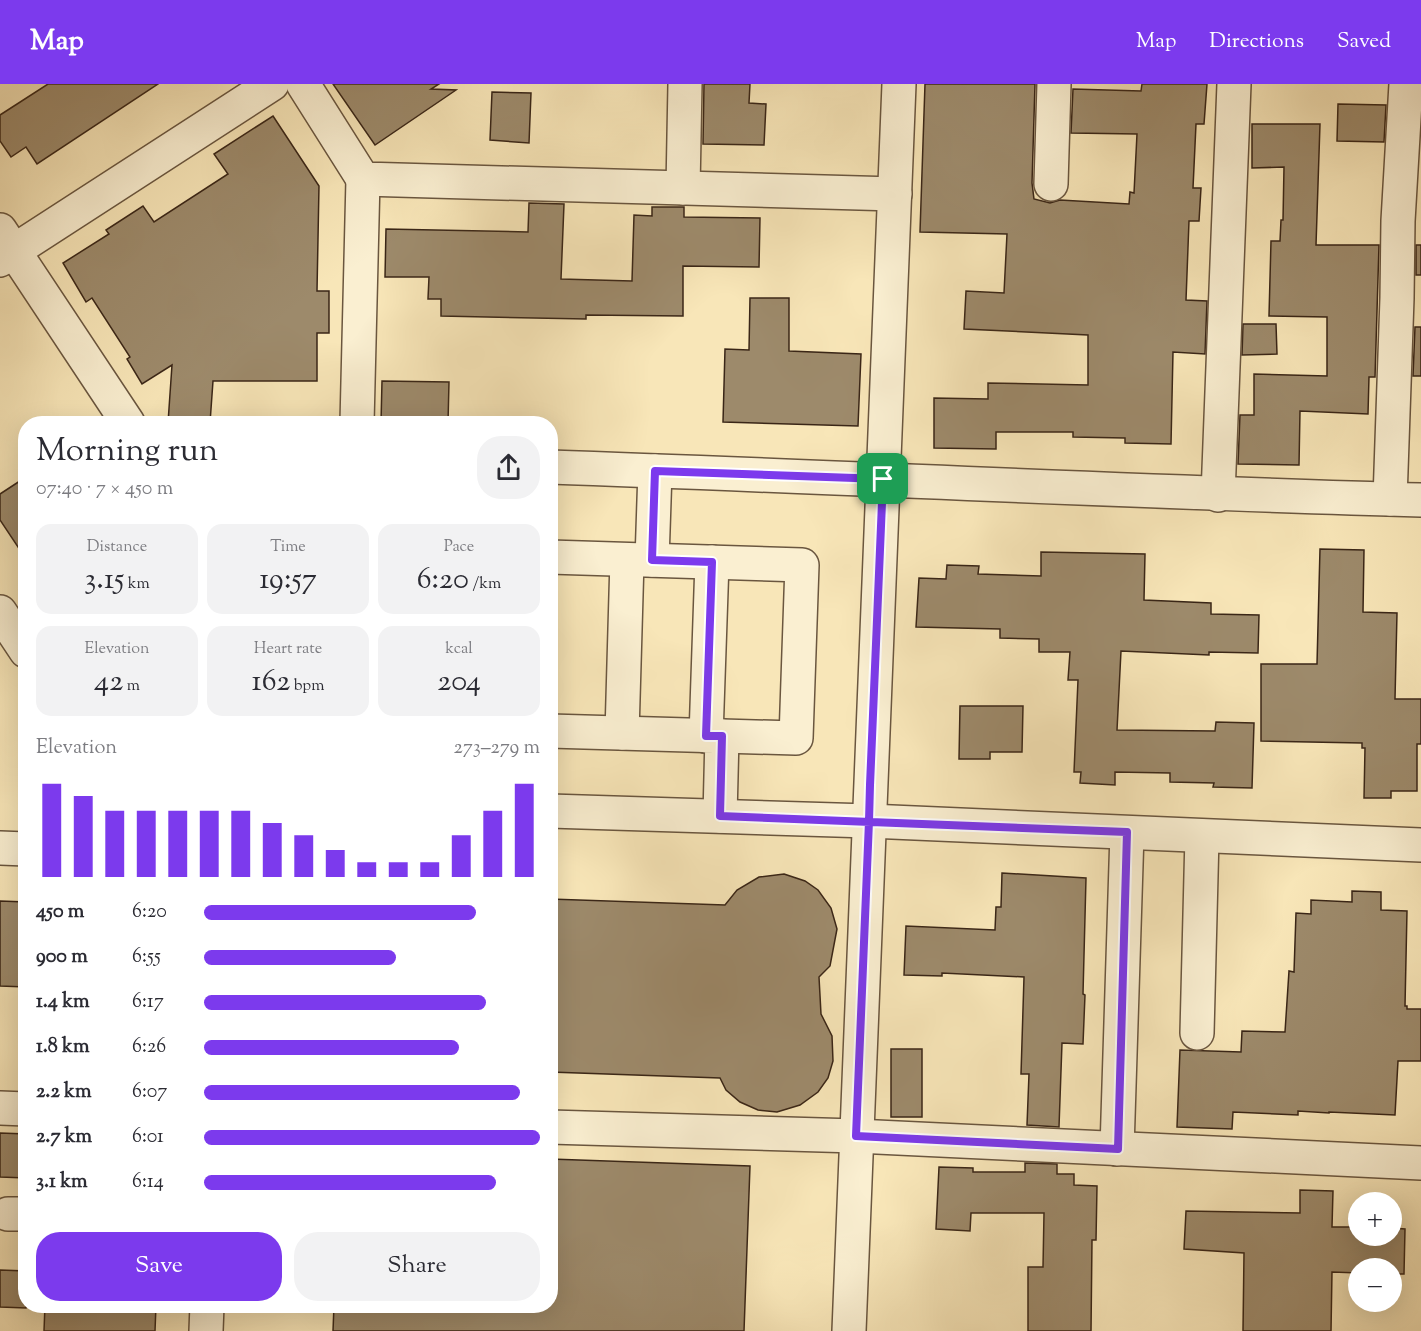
<!DOCTYPE html>
<html lang="en">
<head>
<meta charset="utf-8">
<style>
  :root { --surface:#fff; --page:#f2f2f3; --text:#2b2b33; --muted:#7c7c81; --accent:#7c3aed }
  body { margin:0; font-family:"Sorts Mill Goudy",serif; background:var(--page); color:var(--text); height:100vh; display:flex; flex-direction:column; font-size:22px; white-space:nowrap }
  * { box-sizing:border-box; margin:0 }
  p { font-size:20px; color:var(--muted) }
  .icon { flex:none; width:33px; height:33px; fill:none; stroke:currentColor; stroke-width:2; stroke-linecap:round; stroke-linejoin:round }
  .map { position:relative; flex:1; overflow:hidden }
  .panel { position:absolute; left:18px; top:332px; width:540px; height:897px; display:flex; flex-direction:column; background:var(--surface); border-radius:24px; box-shadow:0 6px 24px #0002 }
  .panel>* { flex:none }
  .fabs { position:absolute; left:1348px; top:1108px; display:grid; gap:12px }
  .fabs a { display:grid; place-items:center; width:54px; height:54px; border-radius:50%; background:var(--surface); box-shadow:0 6px 24px #0002; font-size:30px }
  .pin { position:absolute; display:grid; place-items:center; width:51px; height:51px; color:#fff; margin:-26px; border-radius:12px; box-shadow:0 3px 9px #0006 }
  .round { display:grid; place-items:center; flex:none; width:63px; height:63px; border-radius:24px; background:var(--page) }
  .overview { display:flex; align-items:center; justify-content:space-between; height:102px; padding:0 18px }
  h1 { font-size:33px; font-weight:600; line-height:45px }
  .metrics { display:grid; grid-template-columns:repeat(3,1fr); gap:9px; height:102px; padding:6px 18px }
  .metrics div { display:grid; align-content:center; border-radius:15px; background:var(--page); text-align:center }
  .metrics b { font-size:30px; font-weight:600 }
  .metrics small { font-size:16px; font-weight:400 }
  .metrics p { font-size:16px }
  .chart { height:168px; padding:12px 18px }
  .chart p { display:flex; justify-content:space-between }
  .chart svg { width:100%; height:108px; margin-top:6px; stroke:var(--accent); stroke-width:6 }
  .action { display:flex; gap:12px; margin-top:auto; padding:12px 18px }
  .action a { flex:1; height:69px; border-radius:24px; background:var(--accent); color:#fff; font-size:24px; font-weight:600; line-height:69px; text-align:center }
  .action a+a { background:var(--page); color:var(--text) }
  ul { padding:0 18px; list-style:none; font-size:20px }
  li { display:grid; grid-template-columns:96px 72px 1fr; align-items:center; height:45px }
  li i { height:15px; border-radius:8px; background:var(--accent) }
  header { display:flex; align-items:center; gap:36px; box-sizing:border-box; height:84px; padding:0 30px; background:var(--accent); color:#fff }
  header strong { font-size:28px }
  nav { display:flex; gap:33px; margin-inline-start:auto; font-size:21px }
  .map>svg:first-child { display:block }
  .building { fill:#9d8a6b; stroke:#3a2617; stroke-width:1.5 }
  .lines { fill:none; stroke-linecap:round; stroke-linejoin:round }
  .minor-casing { stroke:#6a563f; stroke-width:36 }
  .minor { stroke:#faefd1; stroke-width:33 }
  .route-casing { stroke:#fff; stroke-width:12 }
  .route { stroke:#7c3aed; stroke-width:8 }
</style>
</head>
<body>
<header>
<strong>Map</strong>
<nav><a>Map</a><a>Directions</a><a>Saved</a></nav>
</header>
<div class="map">
<svg width="1421" height="1247" viewBox="0 0 1421 1247">
  <rect width="100%" height="100%" fill="#f8e6b8"/>
  <filter id="stains"><feTurbulence type="fractalNoise" baseFrequency=".00333" numOctaves="4"/><feColorMatrix values="0 0 0 0 .2 0 0 0 0 .09 0 0 0 0 .02 0 0 0 .5 -.17"/></filter>
  <radialGradient id="worn" r=".72"><stop offset=".6" stop-color="#630" stop-opacity="0"/><stop offset="1" stop-color="#630" stop-opacity=".3"/></radialGradient>
  <!-- building -->
  <g class="building">
    <polygon points="48,0 158,0 37,80 26,63 11,73 0,57 0,31"/>
    <polygon points="333,0 439,0 431,5 456,6 375,61"/>
    <polygon points="704,0 750,0 749,19 766,20 764,61 703,60"/>
    <polygon points="925,0 1035,0 1032,99 1034,115 1050,119 1060,116 1129,120 1130,108 1134,109 1137,50 1071,49 1073,5 1141,7 1142,0 1207,0 1204,40 1196,40 1193,104 1201,104 1199,137 1189,137 1186,216 1207,217 1205,270 1173,268 1171,360 1125,359 1125,354 1073,353 1073,348 996,348 996,365 934,364 934,314 988,315 988,299 1088,301 1088,251 964,245 966,207 1004,209 1007,150 920,148"/>
    <polygon points="492,8 531,9 529,59 490,56"/>
    <polygon points="1338,20 1386,21 1384,58 1337,57"/>
    <polygon points="273,32 319,102 317,207 329,207 329,249 317,249 317,297 213,297 210,339 168,339 172,281 142,300 127,275 130,273 92,214 86,218 63,179 109,150 106,146 143,122 154,138 228,90 214,70"/>
    <polygon points="1252,40 1320,40 1316,161 1379,161 1375,293 1369,293 1368,330 1300,327 1299,381 1238,380 1240,331 1254,331 1254,290 1327,292 1327,233 1269,232 1271,157 1280,157 1281,136 1283,136 1284,83 1252,84"/>
    <polygon points="529,119 564,120 561,195 632,197 634,131 652,132 652,123 684,123 684,133 760,134 759,183 683,182 683,232 586,231 586,235 441,232 441,215 428,215 429,193 385,193 386,145 528,148"/>
    <rect x="1416" y="161" width="5" height="30"/>
    <polygon points="750,214 789,214 789,267 861,270 858,342 723,338 725,265 749,266"/>
    <polygon points="1243,240 1276,240 1277,270 1242,271"/>
    <polygon points="1415,243 1421,243 1421,292 1413,292"/>
    <polygon points="382,297 449,298 448,339 381,339"/>
    <polygon points="26,393 26,475 0,436 0,410"/>
    <polygon points="1320,465 1364,466 1363,528 1397,529 1395,615 1421,615 1421,660 1417,660 1417,707 1391,707 1391,714 1364,714 1365,664 1362,664 1362,659 1261,657 1261,580 1317,580"/>
    <polygon points="1041,468 1145,470 1144,516 1211,519 1211,530 1259,531 1258,569 1209,568 1209,571 1121,567 1117,646 1215,647 1216,638 1254,639 1252,704 1213,703 1214,699 1170,698 1170,689 1115,688 1115,701 1080,699 1081,688 1074,688 1078,596 1068,596 1070,568 1039,568 1039,555 1000,554 1000,545 916,543 919,494 946,495 947,481 979,482 978,490 1041,492"/>
    <polygon points="960,622 1023,622 1022,668 990,668 990,675 959,675"/>
    <polygon points="1002,789 1086,794 1083,910 1085,911 1083,960 1062,959 1059,1043 1027,1041 1029,990 1021,990 1024,893 942,889 942,892 904,891 906,842 995,846 996,823 1001,823"/>
    <polygon points="784,790 805,797 818,806 831,824 837,845 830,882 819,893 821,930 832,952 833,977 828,994 818,1008 800,1021 777,1028 758,1026 740,1018 726,1006 720,994 550,988 550,815 725,821 737,806 759,793"/>
    <polygon points="1352,807 1381,808 1381,826 1407,827 1405,922 1407,922 1407,925 1421,925 1421,977 1398,977 1395,1031 1329,1028 1329,1029 1298,1027 1298,1031 1233,1028 1232,1045 1177,1043 1180,966 1241,968 1242,947 1285,948 1289,887 1294,888 1296,829 1311,830 1311,816 1352,818"/>
    <polygon points="0,817 26,818 26,903 0,902"/>
    <rect x="891" y="965" width="31" height="68"/>
    <polygon points="0,1049 26,1050 26,1094 0,1093"/>
    <polygon points="550,1075 750,1082 744,1247 333,1247 334,1221 550,1221"/>
    <polygon points="1025,1079 1057,1080 1057,1090 1074,1090 1074,1101 1097,1102 1096,1156 1092,1156 1091,1247 1028,1247 1028,1183 1043,1183 1044,1129 971,1129 970,1147 936,1145 939,1083 973,1084 973,1088 1025,1088"/>
    <polygon points="1300,1106 1333,1107 1332,1143 1359,1143 1359,1152 1392,1152 1392,1144 1405,1145 1404,1190 1392,1190 1392,1185 1359,1185 1359,1189 1332,1188 1331,1247 1243,1247 1244,1169 1184,1165 1186,1127 1300,1129"/>
    <polygon points="0,1186 26,1187 26,1224 0,1223"/>
    <polygon points="45,1221 156,1221 155,1247 44,1247"/>
  </g>
  <g class="lines">
    <defs>
      <g id="minor">
        <polyline points="303,0 363,95 895,110"/>
        <polyline points="1051,100 1054,0"/>
        <polyline points="683,104 685,0"/>
        <polyline points="0,146 128,339"/>
        <polyline points="0,176 272,0"/>
        <polyline points="357,339 363,95"/>
        <path d="M550,383c291,10 581,25 871,33"/>
        <polyline points="1218,411 1234,0"/>
        <polyline points="1390,415 1397,214 1398,137 1406,0"/>
        <polyline points="550,473 802,481 796,654 722,652"/>
        <polyline points="652,476 655,387"/>
        <polyline points="0,528 26,567"/>
        <polyline points="550,647 722,652 720,732"/>
        <polyline points="622,649 627,476"/>
        <polyline points="706,652 712,478"/>
        <polyline points="550,727 869,737 1421,761"/>
        <polyline points="0,764 26,765"/>
        <polyline points="1197,949 1202,752"/>
        <polyline points="0,1024 26,1025"/>
        <polyline points="550,1043 856,1052 1421,1079"/>
        <polyline points="1117,1065 1127,749"/>
        <polyline points="8,1130 26,1130"/>
        <polyline points="206,1247 207,1221"/>
        <polyline points="849,1247 899,0"/>
      </g>
    </defs>
    <!-- minor casing -->
    <use href="#minor" class="minor-casing"/>
    <!-- minor -->
    <use href="#minor" class="minor"/>
  </g>
  <g class="lines">
    <defs>
      <polyline id="route" points="883,395 870,701 869,737 856,1052 1118,1065 1127,748 720,732 722,652 706,652 712,478 652,476 655,387 883,395"/>
    </defs>
    <!-- route casing -->
    <use href="#route" class="route-casing"/>
    <!-- route -->
    <use href="#route" class="route"/>
  </g>
  <rect width="100%" height="100%" filter="url(#stains)"/>
  <rect width="100%" height="100%" fill="url(#worn)"/>
</svg>
<div class="fabs">
<a>+</a>
<a>−</a>
</div>
<div class="pin" style="left:883px;top:395px;background:#1e9e55"><svg class="icon" aria-label="arrive" viewBox="0 0 24 24"><path d="M6 21V4h12l-3 4 3 4H6"/></svg></div>
<section class="panel">
<div class="overview"><div><h1>Morning run</h1><p>07:40 · 7 × 450 m</p></div><a class="round"><svg class="icon" aria-label="share" viewBox="0 0 24 24"><path d="M12 15V3M7 8l5-5 5 5M5 13v7h14v-7"/></svg></a></div>
<div class="metrics">
<div><p>Distance</p><b>3.15<small> km</small></b></div>
<div><p>Time</p><b>19:57</b></div>
<div><p>Pace</p><b>6:20<small> /km</small></b></div>
</div>
<div class="metrics">
<div><p>Elevation</p><b>42<small> m</small></b></div>
<div><p>Heart rate</p><b>162<small> bpm</small></b></div>
<div><p>kcal</p><b>204</b></div>
</div>
<div class="chart"><p><span>Elevation</span>273–279 m</p>
<svg viewBox="0 0 160 44" preserveAspectRatio="none"><path d="M5 44V6M15 44V11M25 44V17M35 44V17M45 44V17M55 44V17M65 44V17M75 44V22M85 44V27M95 44V33M105 44V38M115 44V38M125 44V38M135 44V27M145 44V17M155 44V6"/></svg>
</div>
<ul>
<li><b>450 m</b>6:20<i style="width:81%"></i></li>
<li><b>900 m</b>6:55<i style="width:57%"></i></li>
<li><b>1.4 km</b>6:17<i style="width:84%"></i></li>
<li><b>1.8 km</b>6:26<i style="width:76%"></i></li>
<li><b>2.2 km</b>6:07<i style="width:94%"></i></li>
<li><b>2.7 km</b>6:01<i style="width:100%"></i></li>
<li><b>3.1 km</b>6:14<i style="width:87%"></i></li>
</ul>
<div class="action"><a>Save</a><a>Share</a></div>
</section>
</div>
</body>
</html>
